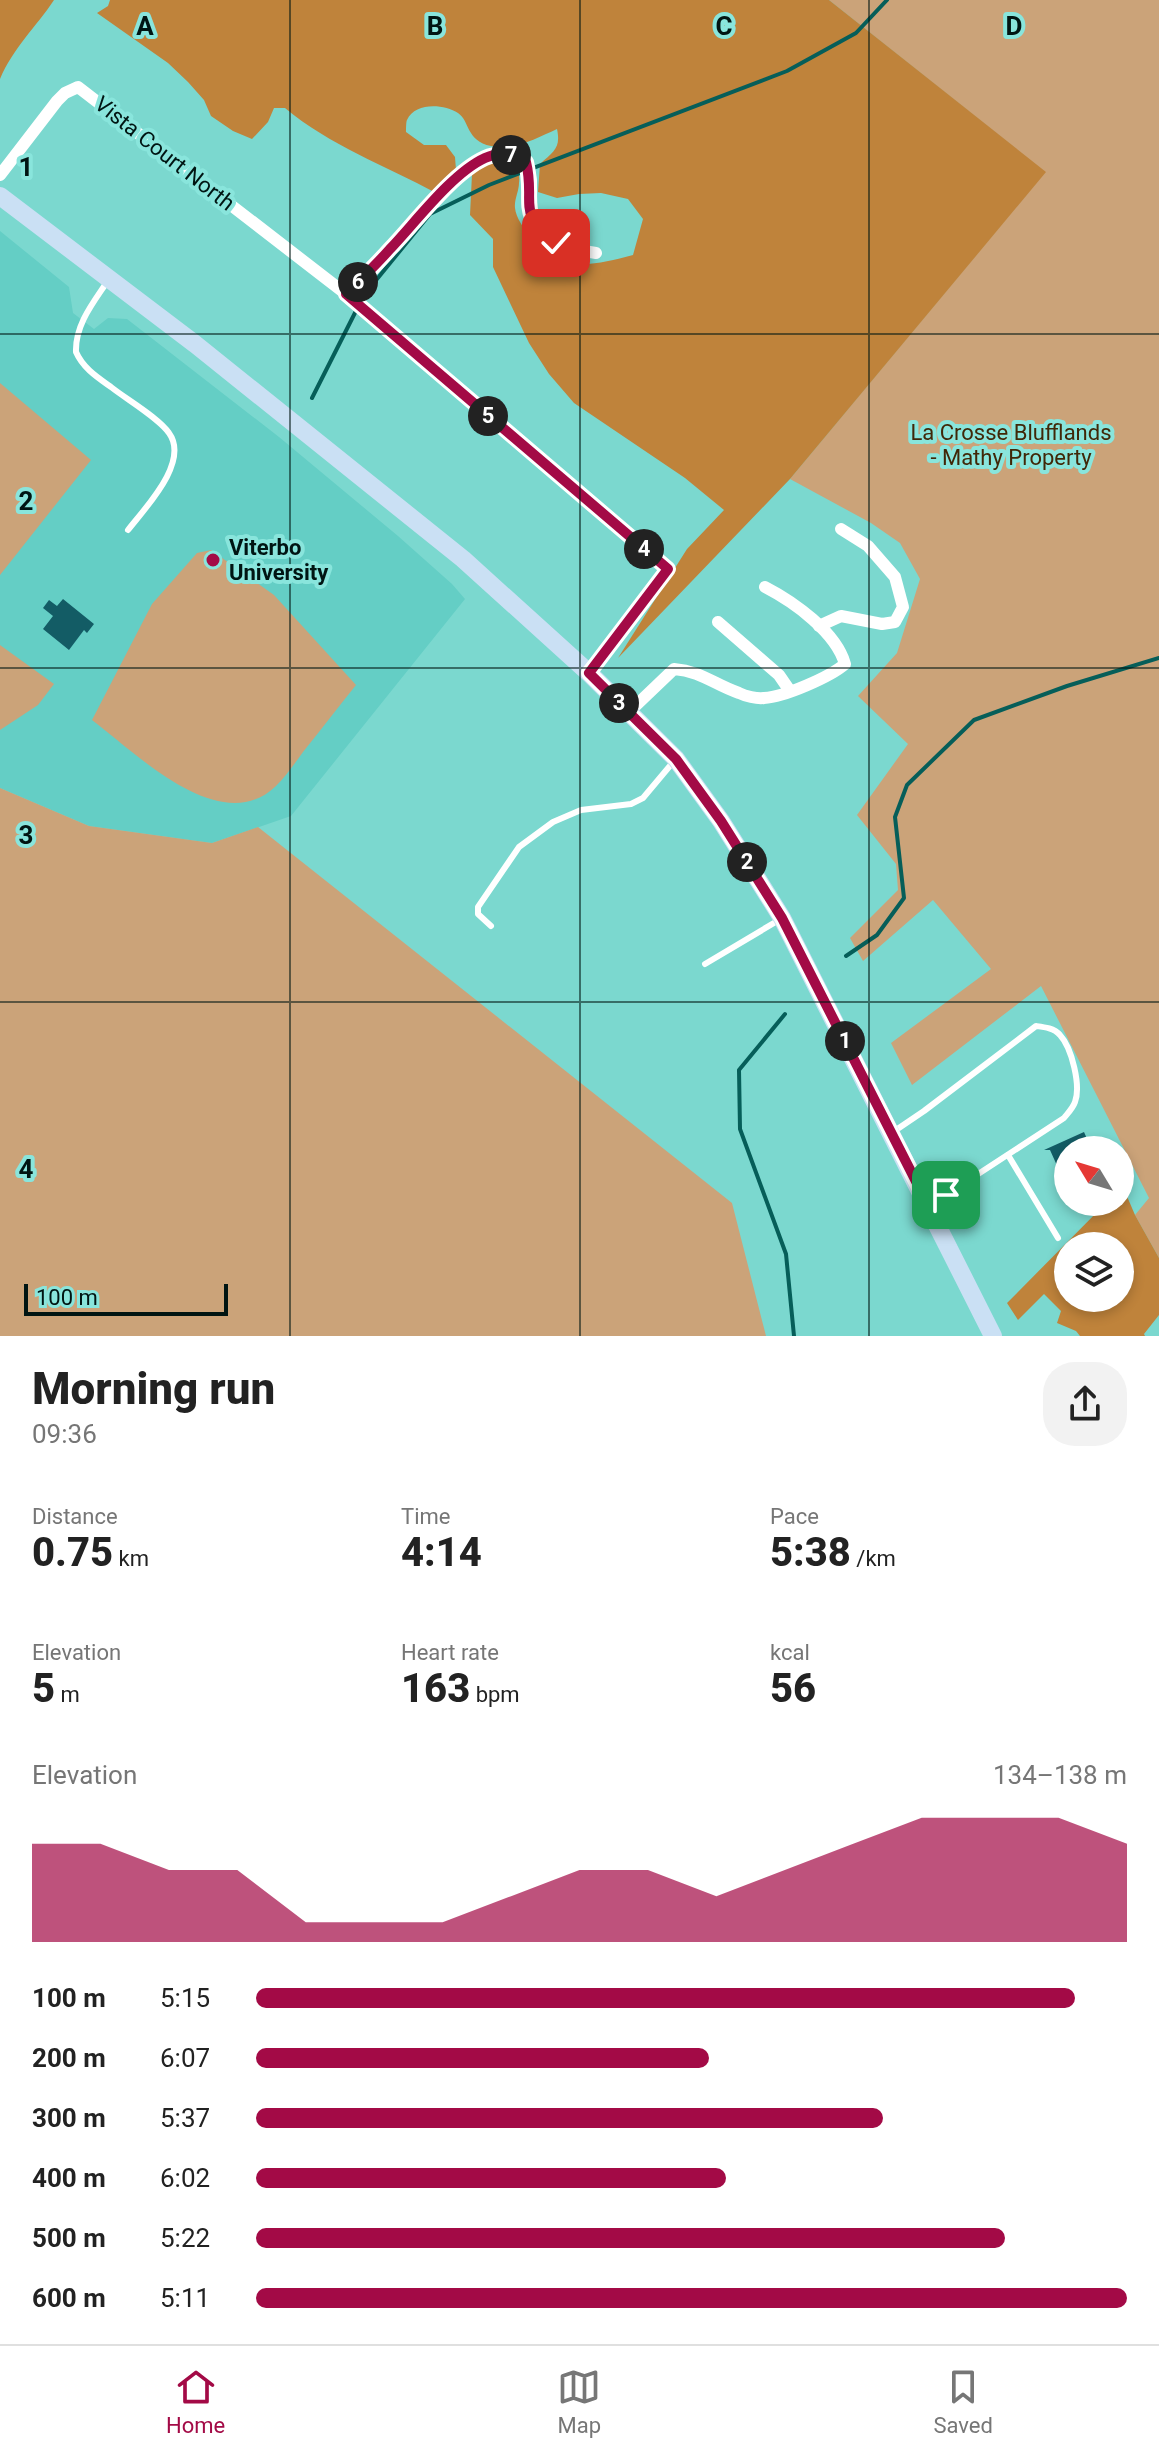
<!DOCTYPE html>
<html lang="en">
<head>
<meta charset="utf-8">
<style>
  :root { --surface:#fff; --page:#f2f2f2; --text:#222; --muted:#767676; --line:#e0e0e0; --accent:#a30a46 }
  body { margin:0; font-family:Roboto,sans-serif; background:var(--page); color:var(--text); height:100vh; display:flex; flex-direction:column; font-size:30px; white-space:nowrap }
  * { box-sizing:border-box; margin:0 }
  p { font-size:26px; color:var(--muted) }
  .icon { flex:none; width:44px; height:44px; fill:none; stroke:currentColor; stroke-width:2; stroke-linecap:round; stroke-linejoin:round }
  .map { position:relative; height:1336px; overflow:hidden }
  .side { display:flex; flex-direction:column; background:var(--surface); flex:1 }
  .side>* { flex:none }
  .needle { width:52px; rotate:308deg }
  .buttons { position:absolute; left:1054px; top:1136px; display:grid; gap:16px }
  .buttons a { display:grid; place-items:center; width:80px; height:80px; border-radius:50%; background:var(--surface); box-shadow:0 4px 12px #0003; font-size:40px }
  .scale { position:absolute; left:24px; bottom:20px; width:204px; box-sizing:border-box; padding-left:8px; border:4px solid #001513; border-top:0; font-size:22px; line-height:28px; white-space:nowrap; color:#001513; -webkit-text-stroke:6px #89e5dc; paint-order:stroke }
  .pin { position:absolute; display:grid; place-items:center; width:68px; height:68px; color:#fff; margin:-34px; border-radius:16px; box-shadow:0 4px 12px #0006 }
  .km { position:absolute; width:40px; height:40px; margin:-20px; border-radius:50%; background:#222; color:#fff; font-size:22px; line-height:40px; text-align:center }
  .round { display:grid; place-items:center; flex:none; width:84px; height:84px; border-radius:32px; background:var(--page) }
  .summary { display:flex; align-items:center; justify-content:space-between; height:136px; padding:0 32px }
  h1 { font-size:44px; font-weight:800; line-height:60px }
  .figures { display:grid; grid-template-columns:repeat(3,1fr); gap:12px; height:136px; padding:8px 32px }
  .figures div { display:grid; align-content:center }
  .figures b { font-size:40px; font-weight:800 }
  .figures small { font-size:22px; font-weight:400 }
  .figures p { font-size:22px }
  .chart { height:224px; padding:16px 32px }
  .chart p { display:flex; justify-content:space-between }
  .chart svg { width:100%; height:144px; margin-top:8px; fill:var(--accent); opacity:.7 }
  ul { padding:0 32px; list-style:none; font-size:26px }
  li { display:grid; grid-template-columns:128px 96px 1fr; align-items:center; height:60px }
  li i { height:20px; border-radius:10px; background:var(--accent) }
  .menu { display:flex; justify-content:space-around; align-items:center; height:112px; border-top:2px solid var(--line); background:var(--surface); font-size:22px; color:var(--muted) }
  .menu a { display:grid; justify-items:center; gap:4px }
  .menu .on { color:var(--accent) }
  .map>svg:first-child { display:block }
  .built { fill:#64cec5 }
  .green { fill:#cba379 }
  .forest { fill:#bf833b; fill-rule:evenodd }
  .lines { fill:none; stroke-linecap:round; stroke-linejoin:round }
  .stream { stroke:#065e59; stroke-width:4 }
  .building { fill:#135c65 }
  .service { stroke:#fff; stroke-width:6 }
  .minor { stroke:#fff; stroke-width:12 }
  .primary { stroke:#cae0f4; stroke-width:18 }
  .route-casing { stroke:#fff; stroke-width:16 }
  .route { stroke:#a30a46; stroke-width:10 }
  .grid { fill:none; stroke:#001513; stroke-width:2; stroke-opacity:0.55 }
  .poi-dot { fill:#a30a46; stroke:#89e5dc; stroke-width:3 }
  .labels { text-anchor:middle; stroke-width:8; stroke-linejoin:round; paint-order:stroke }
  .street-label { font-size:22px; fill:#001513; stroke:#89e5dc }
  .park-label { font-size:22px; fill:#402708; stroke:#89e5dc }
  .poi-label { font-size:22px; font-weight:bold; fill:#001513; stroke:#89e5dc; text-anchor:start }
  .grid-label { font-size:26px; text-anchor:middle; font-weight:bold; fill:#001513; stroke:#89e5dc; stroke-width:8; stroke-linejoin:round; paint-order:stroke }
</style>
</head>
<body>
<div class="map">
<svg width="1159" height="1336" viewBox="0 0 1159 1336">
  <rect width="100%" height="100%" fill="#7bd8cf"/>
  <!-- built -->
  <polygon class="built" points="0,231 69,287 73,313 94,329 108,318 127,319 279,437 398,536 452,584 465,599 291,816 212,843 89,826 0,788"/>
  <!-- green -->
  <g class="green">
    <polygon points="829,0 1159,0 1159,1258 1135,1215 1149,1198 1041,986 912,1085 891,1043 991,969 933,900 863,961 850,938 898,890 896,864 857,815 908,744 858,696 897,653 920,579 900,543 871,523 790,479 1045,172"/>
    <polygon points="0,383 91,460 0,575"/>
    <path d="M211,550l63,45 82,90c-18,22 -35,45 -53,67 -8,11 -17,24 -27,34 -55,53 -139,-32 -184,-66l60,-116 45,-51z"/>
    <polygon points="0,645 54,684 38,705 0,730"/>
    <polygon points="0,788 89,826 212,843 258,827 732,1203 766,1336 0,1336"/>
  </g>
  <!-- forest -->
  <g class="forest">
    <path d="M0,0h54c-18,27 -41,48 -54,79z"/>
    <path d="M110,0h719l217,172 -256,307 -172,179 69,-109 37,-39 -39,-32 -111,-75 -25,-29 -20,-31 -36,-76v-28l-23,-24 2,-41 13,-11 24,-5 8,6c1,7 3,13 2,19 0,8 -5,17 -4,25 1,10 9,20 14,28 29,38 63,30 104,19l10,-36 -15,-20 -27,-6 -22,1 -22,4 -19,-6 2,-28c14,-13 21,-16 17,-35 -20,9 -43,22 -66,17 -25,-5 -21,-25 -33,-33 -14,-9 -43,-11 -51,7 -1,1 -1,11 -1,12l18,13h22l9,12 1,13 -20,23c-50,-27 -107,-48 -151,-85h-11l-6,14 -16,17 -19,-8 -22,-15 -7,-16 -16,-18 -20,-19 -71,-50 11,-7z"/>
    <path d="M1123,1187l12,28 24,43v57l-15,19 1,2h-65l-4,-5 -19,-8 4,-12 -17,-17 -26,26 -11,-17 100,-101h13v-12zM1120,1246v52h-52v-52z"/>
  </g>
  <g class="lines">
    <!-- stream -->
    <g class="stream">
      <polyline points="312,398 364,295 430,214 489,185 787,71 856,33 887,0"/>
      <polyline points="846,956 877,935 904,898 895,817 907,785 974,720 1067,686 1159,658"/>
      <polyline points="785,1014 739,1070 740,1129 786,1254 794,1336"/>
    </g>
  </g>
  <!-- building -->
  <g class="building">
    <polygon points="63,599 94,624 87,633 84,630 69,650 43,629 53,616 43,608 49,600 57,606"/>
    <polygon points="1084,1132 1092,1150 1068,1150 1068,1190 1050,1150 1044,1150"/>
  </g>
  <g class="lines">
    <!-- service -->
    <g class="service">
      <path d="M107,282c-14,21 -32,43 -31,70 7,16 21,25 35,35 15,12 48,31 58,46 21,29 -24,75 -41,97"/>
      <polyline points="491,926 478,914 478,907 519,847 553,822 581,810 631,804 643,798 674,761"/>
      <polyline points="705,964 779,920"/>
      <path d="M893,1132l31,-21 112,-85c8,1 18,2 24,9 12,13 21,51 15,67 -2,6 -7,11 -11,16l-118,77 -15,8"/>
      <polyline points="1008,1155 1058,1238"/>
    </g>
    <!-- minor -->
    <g class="minor">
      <polyline points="0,175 57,101 65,93 78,87 346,294 668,569 589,673"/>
      <path d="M346,294c15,-15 30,-29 44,-45 25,-27 62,-76 95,-91 15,-7 28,-4 41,4 2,6 4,13 5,19 0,8 -3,17 -2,25 4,34 39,43 67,47"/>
      <polyline points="718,622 779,675 790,691"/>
      <polyline points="819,626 841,616 882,624 895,622 903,607 895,577 868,546 841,529"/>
      <path d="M629,712l45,-43c27,2 41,16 65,24 6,3 18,6 25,5 20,-1 66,-21 81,-34 -9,-32 -51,-62 -80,-77"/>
    </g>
    <!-- primary -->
    <polyline class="primary" points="0,196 195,344 463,559 589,673 676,759 721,821 782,918 993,1336"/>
  </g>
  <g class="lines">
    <defs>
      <path id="route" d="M556,243c-41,-30 -20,-40 -30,-81 -13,-8 -26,-11 -41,-4 -33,15 -70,65 -95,91 -14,16 -29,30 -44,45l322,275 -79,104 87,86 45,62 61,97 146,287 18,-10"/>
    </defs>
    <!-- route casing -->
    <use href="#route" class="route-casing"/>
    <!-- route -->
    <use href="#route" class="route"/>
  </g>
  <!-- grid -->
  <path class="grid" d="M290,0v1336M580,0v1336M869,0v1336M0,334h1159M0,668h1159M0,1002h1159"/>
  <!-- markers -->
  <circle class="poi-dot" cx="213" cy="560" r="8"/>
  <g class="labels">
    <!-- street labels -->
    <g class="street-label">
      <text transform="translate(165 153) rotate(38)" y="8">Vista Court North</text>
    </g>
    <!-- park labels -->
    <g class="park-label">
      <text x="1011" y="440">La Crosse Blufflands<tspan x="1011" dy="25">- Mathy Property</tspan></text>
    </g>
    <!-- poi labels -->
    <g class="poi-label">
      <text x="229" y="555">Viterbo<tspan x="229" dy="25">University</tspan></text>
    </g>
  </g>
  <g class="grid-label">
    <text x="145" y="35">A</text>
    <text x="435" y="35">B</text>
    <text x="724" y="35">C</text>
    <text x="1014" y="35">D</text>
    <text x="26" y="176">1</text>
    <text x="26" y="510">2</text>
    <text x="26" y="844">3</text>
    <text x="26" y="1178">4</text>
  </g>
</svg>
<div class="buttons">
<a><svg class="needle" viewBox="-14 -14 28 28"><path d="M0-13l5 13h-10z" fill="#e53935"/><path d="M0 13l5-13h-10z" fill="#767676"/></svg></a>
<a><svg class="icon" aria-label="layers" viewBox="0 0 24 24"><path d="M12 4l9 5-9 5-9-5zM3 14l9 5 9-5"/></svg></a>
</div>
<div class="scale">100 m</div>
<div class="pin" style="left:946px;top:1195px;background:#1e9e55"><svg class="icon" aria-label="arrive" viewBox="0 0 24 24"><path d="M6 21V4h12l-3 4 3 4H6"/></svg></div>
<div class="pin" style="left:556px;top:243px;background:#d93025"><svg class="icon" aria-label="check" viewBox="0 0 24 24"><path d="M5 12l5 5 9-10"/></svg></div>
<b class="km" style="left:845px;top:1041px">1</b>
<b class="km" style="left:747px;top:862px">2</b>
<b class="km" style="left:619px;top:703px">3</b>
<b class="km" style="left:644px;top:549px">4</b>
<b class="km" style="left:488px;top:416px">5</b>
<b class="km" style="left:358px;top:282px">6</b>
<b class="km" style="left:511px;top:155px">7</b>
</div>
<section class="side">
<div class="summary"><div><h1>Morning run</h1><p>09:36</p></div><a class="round"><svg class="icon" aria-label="share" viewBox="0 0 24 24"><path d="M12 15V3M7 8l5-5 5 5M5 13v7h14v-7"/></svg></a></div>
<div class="figures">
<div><p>Distance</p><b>0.75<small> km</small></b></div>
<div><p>Time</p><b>4:14</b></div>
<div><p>Pace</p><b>5:38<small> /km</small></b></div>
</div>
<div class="figures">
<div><p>Elevation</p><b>5<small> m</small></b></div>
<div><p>Heart rate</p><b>163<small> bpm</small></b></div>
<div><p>kcal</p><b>56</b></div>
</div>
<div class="chart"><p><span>Elevation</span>134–138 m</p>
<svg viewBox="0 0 160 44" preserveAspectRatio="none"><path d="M0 44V14L10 14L20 22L30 22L40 38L50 38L60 38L70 30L80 22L90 22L100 30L110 22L120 14L130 6L140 6L150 6L160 14V44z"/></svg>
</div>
<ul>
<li><b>100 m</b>5:15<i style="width:94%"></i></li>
<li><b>200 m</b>6:07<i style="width:52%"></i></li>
<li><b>300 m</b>5:37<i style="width:72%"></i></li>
<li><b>400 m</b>6:02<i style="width:54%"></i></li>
<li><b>500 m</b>5:22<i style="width:86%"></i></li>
<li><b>600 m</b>5:11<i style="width:100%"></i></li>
</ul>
</section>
<nav class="menu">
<a class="on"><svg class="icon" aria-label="home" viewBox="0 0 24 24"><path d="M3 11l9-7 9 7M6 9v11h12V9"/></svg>Home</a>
<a><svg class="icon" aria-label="map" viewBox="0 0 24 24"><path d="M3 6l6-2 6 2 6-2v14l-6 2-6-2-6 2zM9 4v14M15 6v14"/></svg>Map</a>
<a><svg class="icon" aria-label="saved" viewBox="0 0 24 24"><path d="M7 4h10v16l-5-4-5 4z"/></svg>Saved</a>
</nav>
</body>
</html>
